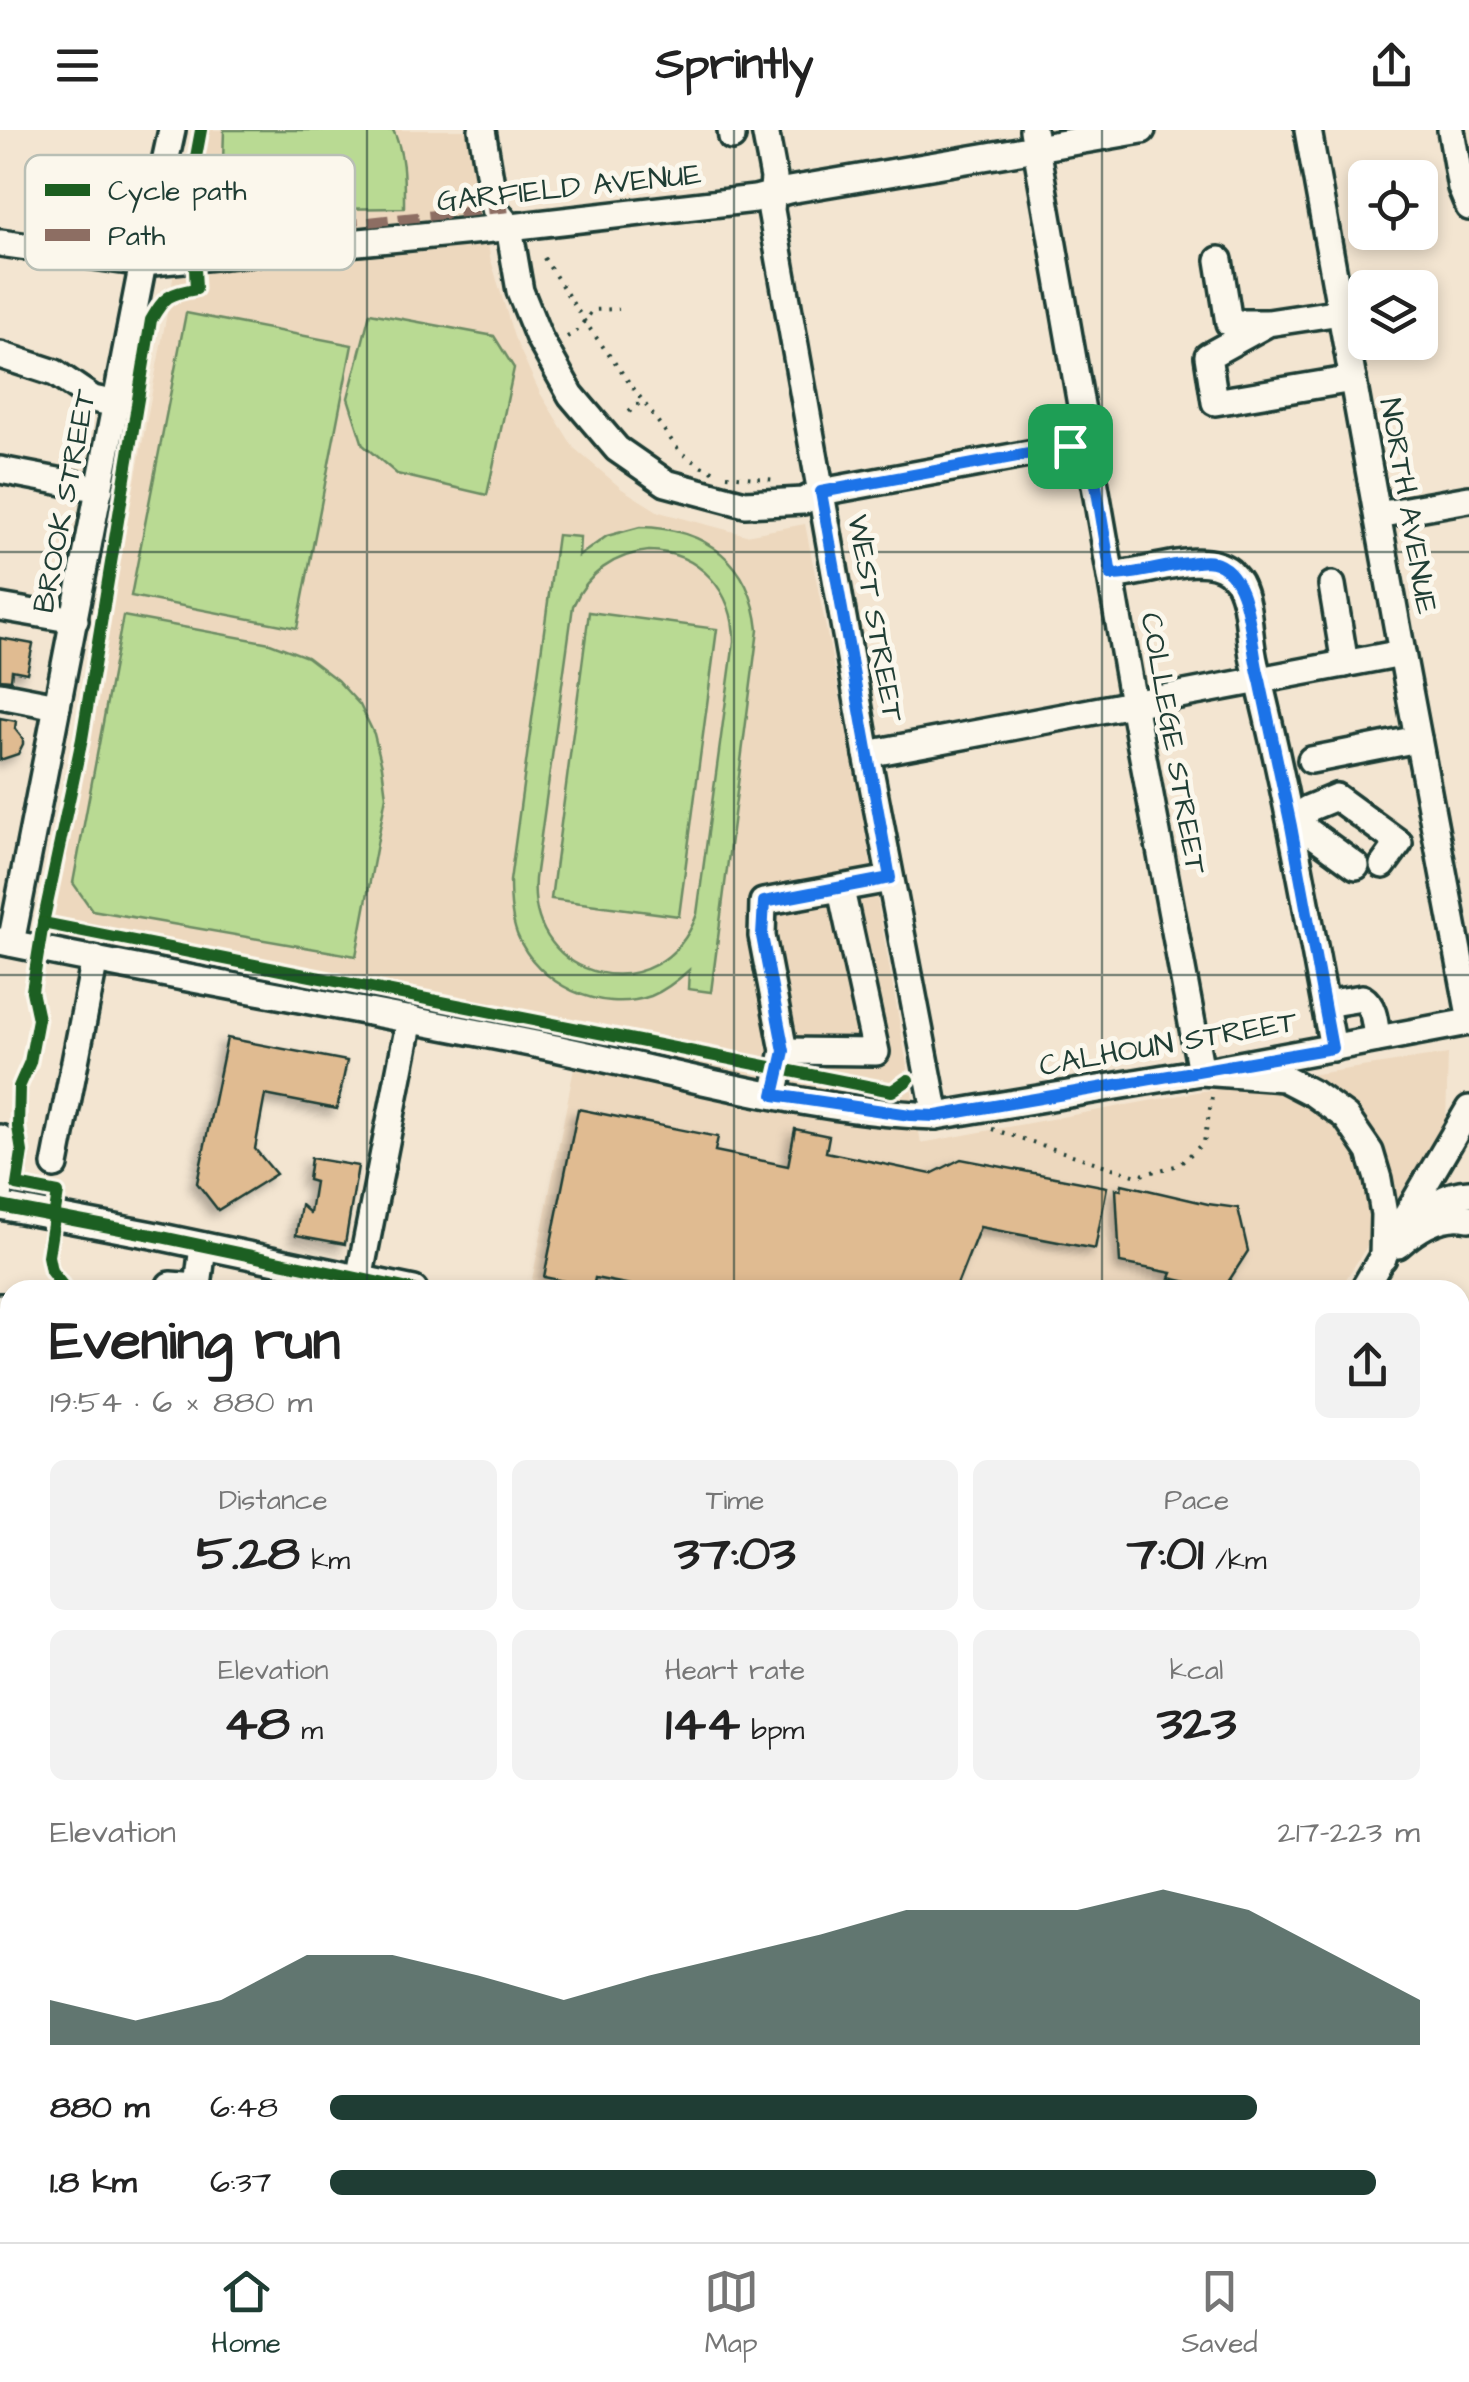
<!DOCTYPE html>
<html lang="en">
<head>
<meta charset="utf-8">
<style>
  :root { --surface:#fff; --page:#f2f2f2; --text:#222; --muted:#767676; --line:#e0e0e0; --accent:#1f3d34 }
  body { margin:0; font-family:"Architects Daughter",sans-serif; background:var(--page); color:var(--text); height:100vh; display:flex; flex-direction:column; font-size:38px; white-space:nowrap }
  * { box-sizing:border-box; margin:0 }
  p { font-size:32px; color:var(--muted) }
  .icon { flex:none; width:55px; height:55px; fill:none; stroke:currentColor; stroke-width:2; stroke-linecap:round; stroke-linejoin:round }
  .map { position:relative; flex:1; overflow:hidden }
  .drawer { position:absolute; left:0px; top:1150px; width:1470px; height:962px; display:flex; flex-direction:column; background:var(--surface); border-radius:30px 30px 0 0; box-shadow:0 5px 15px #0003 }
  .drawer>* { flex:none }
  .tools { position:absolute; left:1348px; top:30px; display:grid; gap:20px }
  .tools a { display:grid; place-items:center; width:90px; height:90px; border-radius:15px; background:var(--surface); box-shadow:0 5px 15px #0003; font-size:50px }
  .pin { position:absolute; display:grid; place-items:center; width:85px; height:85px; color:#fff; margin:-42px; border-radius:20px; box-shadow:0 5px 15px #0006 }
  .round { display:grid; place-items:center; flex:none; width:105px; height:105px; border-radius:15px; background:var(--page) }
  .head { display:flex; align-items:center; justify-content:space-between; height:170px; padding:0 50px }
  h1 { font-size:55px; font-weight:700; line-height:75px }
  .stats { display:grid; grid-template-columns:repeat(3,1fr); gap:15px; height:170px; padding:10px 50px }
  .stats div { display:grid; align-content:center; border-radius:15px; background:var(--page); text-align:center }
  .stats b { font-size:50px; font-weight:700 }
  .stats small { font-size:28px; font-weight:400 }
  .stats p { font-size:28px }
  .chart { height:280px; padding:20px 50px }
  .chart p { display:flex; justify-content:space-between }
  .chart svg { width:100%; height:180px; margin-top:10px; fill:var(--accent); opacity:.7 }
  ul { padding:0 50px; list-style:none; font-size:32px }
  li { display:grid; grid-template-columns:160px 120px 1fr; align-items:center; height:75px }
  li i { height:25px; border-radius:12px; background:var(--accent) }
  header { display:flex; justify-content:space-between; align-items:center; height:130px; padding:0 50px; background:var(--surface); font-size:45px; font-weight:700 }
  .menu { display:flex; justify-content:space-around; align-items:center; height:140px; border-top:2px solid var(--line); background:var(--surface); font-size:28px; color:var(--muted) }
  .menu a { display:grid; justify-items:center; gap:5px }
  .menu .current { color:var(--accent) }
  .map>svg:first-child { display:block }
  .built { fill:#edd8be }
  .green { fill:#b9da93; stroke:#6c8c64; stroke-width:2.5; fill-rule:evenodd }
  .building { fill:#e0bb91; stroke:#1f3d34; stroke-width:2.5; filter:url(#shadow) }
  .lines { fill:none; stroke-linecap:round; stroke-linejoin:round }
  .minor-casing { stroke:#1f3d34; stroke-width:32 }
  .path { stroke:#1f3d34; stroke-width:4; stroke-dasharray:2.5 8; stroke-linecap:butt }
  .minor { stroke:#fbf7ec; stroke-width:25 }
  .quiet { stroke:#8d6e63; stroke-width:10; stroke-dasharray:20 10; stroke-linecap:butt }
  .cycleway-casing { stroke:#fbf7ec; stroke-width:19 }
  .cycleway { stroke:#1b5e20; stroke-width:12 }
  .route-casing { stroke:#fff; stroke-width:20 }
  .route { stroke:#1a73e8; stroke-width:12 }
  .grid { fill:none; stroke:#1f3d34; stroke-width:2.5; stroke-opacity:0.55 }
  .labels { text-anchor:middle; stroke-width:10; stroke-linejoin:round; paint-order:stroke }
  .street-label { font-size:30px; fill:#1f3d34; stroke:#fbf7ec }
  .key { fill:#fbf7ec; stroke:#b9bfb5; stroke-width:2.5 }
  .key-label { font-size:28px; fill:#1f3d34 }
</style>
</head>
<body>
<header><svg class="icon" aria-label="menu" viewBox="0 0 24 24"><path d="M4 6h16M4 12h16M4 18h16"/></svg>Sprintly<svg class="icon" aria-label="share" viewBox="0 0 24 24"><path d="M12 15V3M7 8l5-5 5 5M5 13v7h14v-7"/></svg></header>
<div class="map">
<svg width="1469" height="2112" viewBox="0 0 1469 2112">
  <defs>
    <filter id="shadow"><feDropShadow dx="-6" dy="6" stdDeviation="5" flood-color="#0004"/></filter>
  </defs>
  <rect width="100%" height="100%" fill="#f3e5d1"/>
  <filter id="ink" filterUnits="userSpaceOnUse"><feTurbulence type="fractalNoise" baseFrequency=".01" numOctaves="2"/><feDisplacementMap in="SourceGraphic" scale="20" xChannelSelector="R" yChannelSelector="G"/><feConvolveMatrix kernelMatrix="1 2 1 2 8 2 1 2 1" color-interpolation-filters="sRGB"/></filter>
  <g filter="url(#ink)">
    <!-- built -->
    <polygon class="built" points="198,0 471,0 490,127 514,207 540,263 574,318 622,359 659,382 746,405 805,394 852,628 921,1013 1197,962 1448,924 1446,992 1339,1160 530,1160 581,903 51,793 168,178"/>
    <!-- green -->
    <g class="green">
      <path d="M224,0h169c12,24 11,52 11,78l-166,2 -16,-16z"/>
      <polygon points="186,183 352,215 297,498 131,466"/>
      <polygon points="370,183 494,206 514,238 487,365 397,344 363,315 348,268"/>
      <path d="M640,397c66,1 111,35 118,103l-47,362 -23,-3 1,-19c-11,10 -23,20 -38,26 -51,18 -114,-11 -134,-62 -6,-16 -7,-35 -7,-53l47,-346 23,2 -1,19 28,-20zM649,421c51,1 85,41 85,90l-37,273c-35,98 -170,70 -162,-35l38,-273c14,-32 41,-52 76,-55z"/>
      <polygon points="589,482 717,499 679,786 551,769"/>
      <polygon points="123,486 270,513 307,527 337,550 360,575 374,604 382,636 386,666 356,826 92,780 73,753"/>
      <polygon points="0,1376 10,1378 10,2102 129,2103 131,2104 123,2112 0,2112"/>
      <polygon points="1460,1920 1469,1926 1469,2091 1460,2101"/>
    </g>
    <!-- building -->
    <g class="building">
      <polygon points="0,508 33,514 27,543 12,540 11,550 0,549"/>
      <polygon points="0,588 16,591 15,599 23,609 23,614 18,624 0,630"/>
      <polygon points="227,908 347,931 337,979 265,965 255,1019 276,1044 218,1080 197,1053"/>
      <polygon points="578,979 718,1007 715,1021 788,1036 795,999 829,1006 826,1022 931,1044 961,1029 1107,1057 1095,1119 980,1097 955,1160 656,1160 595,1148 593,1157 544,1147"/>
      <polygon points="311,1028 358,1036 345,1114 296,1105 301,1075 310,1083 315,1052 308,1050"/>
      <polygon points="1122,1054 1208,1074 1238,1078 1248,1121 1223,1160 1170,1148 1172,1143 1120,1133 1116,1059 1121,1060"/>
    </g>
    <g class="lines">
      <defs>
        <g id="minor">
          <polyline points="482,0 495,79 509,97 520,161 539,208 571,265 617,319 666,353 745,374 803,371 821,362 1089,313"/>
          <polyline points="731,0 732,7"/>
          <polyline points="765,0 774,48 771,80 867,624 936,986"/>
          <polyline points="1033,0 1133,573 1201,942 1283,948 1314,964 1346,987 1370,1022 1378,1049 1384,1084 1383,1128"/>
          <polyline points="1308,0 1402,523 1469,880"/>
          <polyline points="1451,0 1461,58 1469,77"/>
          <polyline points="0,113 143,133 493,99 755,69 789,60 1142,0"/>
          <polyline points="1219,130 1229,193 1265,193"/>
          <polyline points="1341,182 1268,193 1208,226 1215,272 1353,249"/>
          <polyline points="0,225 55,243 93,269 116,274"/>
          <polyline points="0,340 100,359"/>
          <polyline points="1378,385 1469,369"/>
          <path d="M1111,445c34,0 90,-26 118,-4 1,1 10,11 10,12 12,23 9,57 16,82 32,126 54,255 78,383"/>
          <polyline points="1332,455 1345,534"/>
          <polyline points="0,477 75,490"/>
          <polyline points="0,565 57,576"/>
          <polyline points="867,624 1402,523"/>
          <polyline points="1311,630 1418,609"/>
          <polyline points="1356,736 1300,695 1307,679 1336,667 1399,713 1383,735"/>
          <path d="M0,811c183,38 367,69 550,106 127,26 255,64 386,69l265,-44 268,-50"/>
          <polyline points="11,813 143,133 172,0"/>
          <path d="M1325,874l37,-6c13,8 13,27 15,41"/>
          <polyline points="784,921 876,922 841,760"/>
          <polyline points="774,965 784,921 762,806 763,772 890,749"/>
          <path d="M0,1008c12,16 4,35 0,53"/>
          <polyline points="55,1035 95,829"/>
          <polyline points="0,1076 152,1105 414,1160"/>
          <path d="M1421,1095c7,-21 27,-31 48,-32"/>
          <path d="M1398,1115c19,-17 44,-33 71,-27"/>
          <polyline points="169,1160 170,1155 198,1157 203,1116"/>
          <polyline points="357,1160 410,889"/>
          <polyline points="1363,1160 1469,979"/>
          <polyline points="0,1177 10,1178"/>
          <polyline points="0,1288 10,1290"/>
          <polyline points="0,1343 10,1344"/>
          <polyline points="1460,1653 1469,1659"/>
          <polyline points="1460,1888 1469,1894"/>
          <polyline points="591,2102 600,2112"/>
          <polyline points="955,2102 964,2112"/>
          <polyline points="1323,2102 1332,2112"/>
          <polyline points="876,2112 886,2102"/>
        </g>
      </defs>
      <!-- minor casing -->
      <use href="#minor" class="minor-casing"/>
      <!-- path -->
      <g class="path">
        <polyline points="544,128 585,192 680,322 701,336 718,343"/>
        <polyline points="567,207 576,202 593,180 619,179"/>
        <polyline points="629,282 642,271"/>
        <polyline points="727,345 776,350"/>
        <polyline points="992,999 1137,1046 1179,1035 1204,1012 1213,962"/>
        <polyline points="1460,1695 1469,1701"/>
      </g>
      <!-- minor -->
      <use href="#minor" class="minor"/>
      <!-- quiet -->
      <g class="quiet">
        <polyline points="193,103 248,97 254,104 511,77"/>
        <polyline points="0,1625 10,1629"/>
        <polyline points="0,1666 10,1670"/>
        <polyline points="1460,1934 1466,1938"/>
        <polyline points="591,2102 597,2108"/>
        <polyline points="1449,2102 1457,2105"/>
        <polyline points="1414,2112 1416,2102"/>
      </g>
      <defs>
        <g id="cycleway">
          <path d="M201,0l-10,54 5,105c-28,5 -31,7 -45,31l-69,419 -39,184 849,168 16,-11"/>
          <polyline points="43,793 32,861 38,889 30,932 19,957 18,997 22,1022 17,1055 58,1063 48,1126 51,1141 66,1160"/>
          <polyline points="0,1076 152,1105 414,1160"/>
        </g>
      </defs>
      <!-- cycleway casing -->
      <use href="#cycleway" class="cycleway-casing"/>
      <!-- cycleway -->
      <use href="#cycleway" class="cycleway"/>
    </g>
  </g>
  <g class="lines" filter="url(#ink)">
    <defs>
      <path id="route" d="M1089,313l22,132c26,0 51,-9 78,-12 6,-1 17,-3 23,-1 42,10 37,85 48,118l31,146 41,222 -396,68 -26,-1 -136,-20 10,-44 -22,-115 2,-34 126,-24 -69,-386z"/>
    </defs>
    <!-- route casing -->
    <use href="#route" class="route-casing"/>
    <!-- route -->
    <use href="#route" class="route"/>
  </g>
  <!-- grid -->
  <path class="grid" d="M367,0v1160M734,0v1160M1102,0v1160M0,422h1469M0,845h1469M0,1267h10M1460,1267h9M0,1690h10M1460,1690h9M367,2102v10M734,2102v10M1102,2102v10"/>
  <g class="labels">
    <!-- street labels -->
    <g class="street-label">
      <text transform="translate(569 57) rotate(-6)" y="10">GARFIELD AVENUE</text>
      <text transform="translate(64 371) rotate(-79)" y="10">BROOK STREET</text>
      <text transform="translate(1409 376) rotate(80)" y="10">NORTH AVENUE</text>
      <text transform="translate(876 488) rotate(80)" y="10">WEST STREET</text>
      <text transform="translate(1174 613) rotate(80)" y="10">COLLEGE STREET</text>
      <text transform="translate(1168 913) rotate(-10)" y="10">CALHOUN STREET</text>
    </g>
  </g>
  <!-- legend -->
  <rect x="25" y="25" width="330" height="115" rx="15" class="key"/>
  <rect x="45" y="54" width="45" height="12" fill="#1b5e20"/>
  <rect x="45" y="99" width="45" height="12" fill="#8d6e63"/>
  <g class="key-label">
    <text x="108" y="70">Cycle path</text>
    <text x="108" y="115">Path</text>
  </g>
</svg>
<div class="tools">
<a><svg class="icon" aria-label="locate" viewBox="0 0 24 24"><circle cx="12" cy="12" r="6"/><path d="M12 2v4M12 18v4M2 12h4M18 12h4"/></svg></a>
<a><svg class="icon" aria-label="layers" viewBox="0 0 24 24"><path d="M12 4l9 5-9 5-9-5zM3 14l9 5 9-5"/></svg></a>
</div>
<div class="pin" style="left:1070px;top:316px;background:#1e9e55"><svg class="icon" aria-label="arrive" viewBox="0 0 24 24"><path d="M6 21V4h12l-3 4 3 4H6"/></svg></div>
<section class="drawer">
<div class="head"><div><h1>Evening run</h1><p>19:54 · 6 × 880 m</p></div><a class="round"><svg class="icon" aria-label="share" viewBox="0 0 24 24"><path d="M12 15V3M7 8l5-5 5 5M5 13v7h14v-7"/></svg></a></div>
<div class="stats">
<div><p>Distance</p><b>5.28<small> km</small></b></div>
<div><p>Time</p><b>37:03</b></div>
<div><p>Pace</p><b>7:01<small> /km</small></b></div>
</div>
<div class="stats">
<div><p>Elevation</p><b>48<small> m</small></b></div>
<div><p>Heart rate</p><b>144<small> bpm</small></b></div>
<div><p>kcal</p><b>323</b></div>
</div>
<div class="chart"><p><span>Elevation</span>217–223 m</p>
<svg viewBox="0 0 160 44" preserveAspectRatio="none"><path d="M0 44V33L10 38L20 33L30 22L40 22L50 27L60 33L70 27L80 22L90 17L100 11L110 11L120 11L130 6L140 11L150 22L160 33V44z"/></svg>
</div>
<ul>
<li><b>880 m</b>6:48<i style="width:85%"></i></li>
<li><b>1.8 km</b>6:37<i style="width:96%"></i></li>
</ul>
</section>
</div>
<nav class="menu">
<a class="current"><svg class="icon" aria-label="home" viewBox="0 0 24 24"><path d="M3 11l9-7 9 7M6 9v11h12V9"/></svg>Home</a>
<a><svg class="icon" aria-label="map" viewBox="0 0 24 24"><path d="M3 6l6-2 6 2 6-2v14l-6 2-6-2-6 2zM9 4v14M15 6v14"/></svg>Map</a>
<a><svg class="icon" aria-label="saved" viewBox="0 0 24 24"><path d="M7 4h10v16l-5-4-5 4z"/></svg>Saved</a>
</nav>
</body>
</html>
